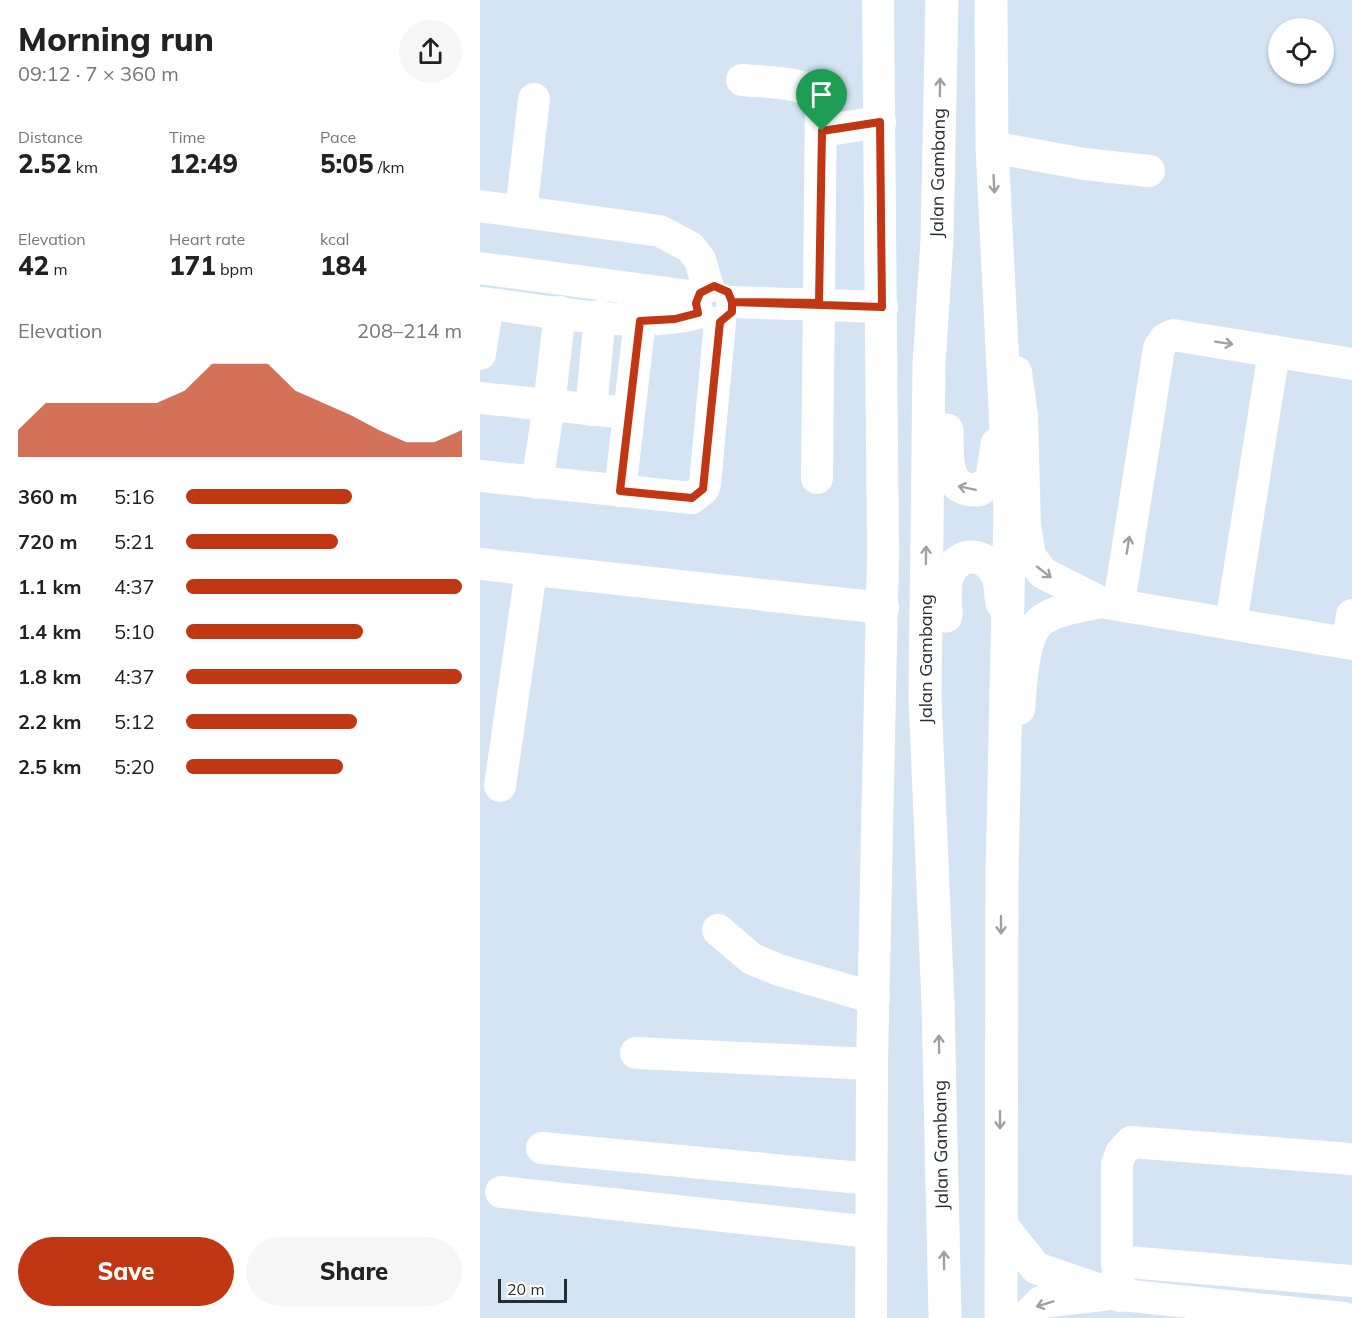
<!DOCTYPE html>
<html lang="en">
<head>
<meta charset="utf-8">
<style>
  :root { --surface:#fff; --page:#f6f6f6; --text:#222; --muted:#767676; --accent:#c13714 }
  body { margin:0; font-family:Mulish,sans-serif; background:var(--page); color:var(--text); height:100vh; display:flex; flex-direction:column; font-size:22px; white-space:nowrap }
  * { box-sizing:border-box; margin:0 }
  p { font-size:20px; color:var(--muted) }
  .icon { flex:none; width:33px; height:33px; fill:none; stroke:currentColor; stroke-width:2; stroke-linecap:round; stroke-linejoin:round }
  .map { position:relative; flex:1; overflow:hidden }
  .drawer { display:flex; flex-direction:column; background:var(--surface); width:480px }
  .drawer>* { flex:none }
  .buttons { position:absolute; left:788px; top:18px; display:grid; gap:12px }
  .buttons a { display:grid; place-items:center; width:66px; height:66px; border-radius:50%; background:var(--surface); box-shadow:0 2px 4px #0004; font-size:30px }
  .scale { position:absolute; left:18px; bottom:15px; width:69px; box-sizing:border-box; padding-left:6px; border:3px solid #272d32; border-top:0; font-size:16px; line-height:21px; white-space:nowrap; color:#272d32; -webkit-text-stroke:4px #fff; paint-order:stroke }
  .pin { position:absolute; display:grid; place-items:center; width:51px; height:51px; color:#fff; margin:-62px -26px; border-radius:50% 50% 50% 0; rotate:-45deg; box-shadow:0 0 6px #0007 }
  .pin .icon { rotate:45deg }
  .round { display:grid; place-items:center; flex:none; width:63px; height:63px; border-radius:32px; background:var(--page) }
  .head { display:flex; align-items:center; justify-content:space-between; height:102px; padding:0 18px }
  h1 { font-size:33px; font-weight:800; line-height:45px }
  .figures { display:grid; grid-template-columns:repeat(3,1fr); gap:9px; height:102px; padding:6px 18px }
  .figures div { display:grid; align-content:center }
  .figures b { font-size:26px; font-weight:800 }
  .figures small { font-size:16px; font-weight:400 }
  .figures p { font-size:16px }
  .chart { height:168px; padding:12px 18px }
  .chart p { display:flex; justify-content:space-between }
  .chart svg { width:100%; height:108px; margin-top:6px; fill:var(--accent); opacity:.7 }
  .action { display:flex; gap:12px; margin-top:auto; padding:12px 18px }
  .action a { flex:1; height:69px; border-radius:36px; background:var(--accent); color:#fff; font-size:24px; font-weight:800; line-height:69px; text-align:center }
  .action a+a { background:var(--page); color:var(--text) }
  ul { padding:0 18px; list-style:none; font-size:20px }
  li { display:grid; grid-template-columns:96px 72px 1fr; align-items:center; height:45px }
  li i { height:15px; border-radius:8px; background:var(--accent) }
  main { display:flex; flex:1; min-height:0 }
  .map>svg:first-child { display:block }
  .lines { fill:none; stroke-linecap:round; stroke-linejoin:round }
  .minor { stroke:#fff; stroke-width:32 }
  .highway { stroke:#fff; stroke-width:33 }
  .oneway { stroke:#9ea0a3 }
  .route-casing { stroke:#fff; stroke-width:12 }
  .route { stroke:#c13714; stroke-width:8 }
  .labels { text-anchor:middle; stroke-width:4.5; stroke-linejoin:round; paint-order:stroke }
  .street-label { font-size:18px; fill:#272d32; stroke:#fff }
</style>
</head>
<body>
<main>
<section class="drawer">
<div class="head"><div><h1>Morning run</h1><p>09:12 · 7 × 360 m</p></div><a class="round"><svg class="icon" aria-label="share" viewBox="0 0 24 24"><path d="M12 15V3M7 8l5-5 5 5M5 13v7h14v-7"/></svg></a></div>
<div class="figures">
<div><p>Distance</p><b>2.52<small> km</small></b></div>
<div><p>Time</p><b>12:49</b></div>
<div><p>Pace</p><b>5:05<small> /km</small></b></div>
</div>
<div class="figures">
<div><p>Elevation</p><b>42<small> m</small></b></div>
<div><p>Heart rate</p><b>171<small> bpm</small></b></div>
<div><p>kcal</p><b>184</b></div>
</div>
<div class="chart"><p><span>Elevation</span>208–214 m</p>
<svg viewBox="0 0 160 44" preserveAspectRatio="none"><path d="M0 44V33L10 22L20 22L30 22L40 22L50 22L60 17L70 6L80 6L90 6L100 17L110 22L120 27L130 33L140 38L150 38L160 33V44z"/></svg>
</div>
<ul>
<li><b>360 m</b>5:16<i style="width:60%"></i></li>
<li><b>720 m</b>5:21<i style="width:55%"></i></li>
<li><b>1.1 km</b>4:37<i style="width:100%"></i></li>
<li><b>1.4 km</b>5:10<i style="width:64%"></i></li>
<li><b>1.8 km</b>4:37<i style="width:100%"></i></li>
<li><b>2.2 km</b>5:12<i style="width:62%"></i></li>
<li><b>2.5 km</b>5:20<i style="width:57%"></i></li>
</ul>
<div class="action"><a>Save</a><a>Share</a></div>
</section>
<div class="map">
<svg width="872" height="1318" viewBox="0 0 872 1318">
  <rect width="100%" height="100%" fill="#d4e4f2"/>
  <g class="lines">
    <!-- minor -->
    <g class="minor">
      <path d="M262,80c24,3 66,-1 79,22l-4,376"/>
      <polyline points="342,131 400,122"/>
      <polyline points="512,147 604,164 669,171"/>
      <polyline points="0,206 180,231 210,247 220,260 228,287"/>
      <polyline points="41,212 54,99"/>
      <polyline points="0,268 217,297"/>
      <polyline points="252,302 402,307"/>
      <path d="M0,303c67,7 153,27 218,10"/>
      <polyline points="0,354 8,304"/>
      <polyline points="536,372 542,416 545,526 550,556 563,573 620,602 872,644"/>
      <polyline points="0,398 149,413"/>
      <polyline points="111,410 120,316"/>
      <polyline points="0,476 212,498 223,489 225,484 240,322"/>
      <polyline points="57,483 69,406 80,312"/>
      <polyline points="140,491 160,320"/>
      <polyline points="0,564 403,608"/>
      <polyline points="639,603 679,348 685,339 693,335 872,364"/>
      <polyline points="751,623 794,351"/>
      <polyline points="868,643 872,615"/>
      <path d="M539,709c2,-22 3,-75 23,-89 15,-11 39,-13 58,-18"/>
      <polyline points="20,786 51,571"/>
      <polyline points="238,930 272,959 299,970 394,998"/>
      <polyline points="156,1053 392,1064"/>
      <polyline points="62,1148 391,1179"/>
      <polyline points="21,1192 391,1232"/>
      <polyline points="521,1224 556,1268 632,1294 864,1318"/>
      <polyline points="637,1261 872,1281"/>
      <polyline points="640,1296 637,1261 637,1164 641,1153 651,1142 872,1159"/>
      <polyline points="391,1318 392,1064 403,555 398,0"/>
      <polyline points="545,1318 561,1302 623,1295"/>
    </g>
    <!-- highway -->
    <g class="highway">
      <polyline points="462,0 457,240 449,364 445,698 458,1004 465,1318"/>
      <polyline points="511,0 512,147 530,509 522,873 521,1318"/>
      <path d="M467,430c1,26 -5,62 32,60l13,-11 5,-35"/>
      <path d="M466,616c0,-13 -3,-32 3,-43 11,-23 38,-20 48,2 4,8 3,19 5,28"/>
    </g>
  </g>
  <!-- one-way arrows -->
  <defs><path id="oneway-shaft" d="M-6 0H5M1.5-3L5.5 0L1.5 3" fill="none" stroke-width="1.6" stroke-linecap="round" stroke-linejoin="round" transform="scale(1.5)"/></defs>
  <g class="oneway">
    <use href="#oneway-shaft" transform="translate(460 87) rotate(-89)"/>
    <use href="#oneway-shaft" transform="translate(514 184) rotate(87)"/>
    <use href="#oneway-shaft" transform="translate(744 343) rotate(9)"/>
    <use href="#oneway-shaft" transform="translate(487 488) rotate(-168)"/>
    <use href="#oneway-shaft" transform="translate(648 545) rotate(-81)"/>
    <use href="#oneway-shaft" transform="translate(446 555) rotate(-89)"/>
    <use href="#oneway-shaft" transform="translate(564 572) rotate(38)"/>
    <use href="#oneway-shaft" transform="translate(521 925) rotate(90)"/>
    <use href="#oneway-shaft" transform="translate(459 1044) rotate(-91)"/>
    <use href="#oneway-shaft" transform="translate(520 1120) rotate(90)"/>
    <use href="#oneway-shaft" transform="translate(464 1260) rotate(-91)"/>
    <use href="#oneway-shaft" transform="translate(565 1304) rotate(163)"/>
  </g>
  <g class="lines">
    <defs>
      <polyline id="route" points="342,131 339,303 252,302 252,312 240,322 223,489 212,498 140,491 160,321 195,319 218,313 216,303 220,293 234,286 248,292 252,302 402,307 400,122 342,131"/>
    </defs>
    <!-- route casing -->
    <use href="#route" class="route-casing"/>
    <!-- route -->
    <use href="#route" class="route"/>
  </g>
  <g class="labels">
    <!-- street labels -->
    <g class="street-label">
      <text transform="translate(458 173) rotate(-89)" y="6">Jalan Gambang</text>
      <text transform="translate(446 659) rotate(-90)" y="6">Jalan Gambang</text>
      <text transform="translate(461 1145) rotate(-91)" y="6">Jalan Gambang</text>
    </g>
  </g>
</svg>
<div class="buttons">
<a><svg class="icon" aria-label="locate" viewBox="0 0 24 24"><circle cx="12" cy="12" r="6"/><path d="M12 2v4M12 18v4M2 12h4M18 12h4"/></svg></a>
</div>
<div class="scale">20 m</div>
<div class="pin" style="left:342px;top:131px;background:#1e9e55"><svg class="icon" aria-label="arrive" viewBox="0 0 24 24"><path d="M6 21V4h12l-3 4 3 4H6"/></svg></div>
</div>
</main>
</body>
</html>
